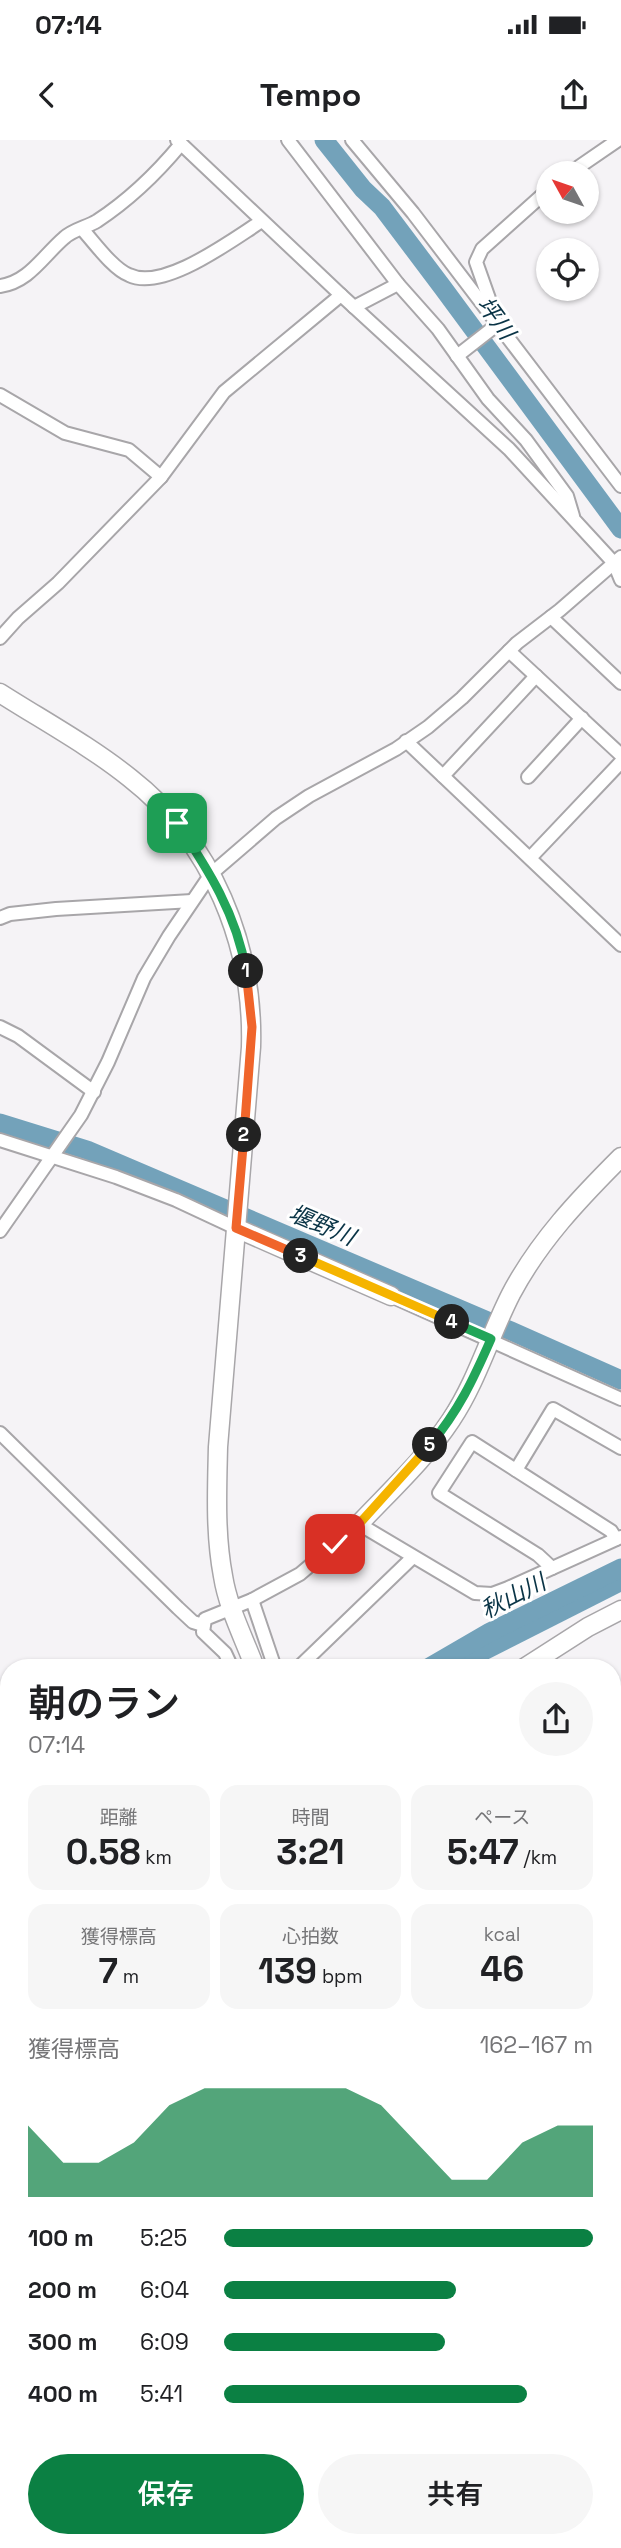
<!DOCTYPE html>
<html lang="ja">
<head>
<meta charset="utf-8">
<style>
  :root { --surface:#fff; --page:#f6f6f6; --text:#202124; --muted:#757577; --accent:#0b8043 }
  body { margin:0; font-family:"Space Grotesk","Noto Sans JP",sans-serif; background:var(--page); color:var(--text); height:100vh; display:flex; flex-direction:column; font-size:26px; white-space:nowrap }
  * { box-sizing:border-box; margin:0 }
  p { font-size:23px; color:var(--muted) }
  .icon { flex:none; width:38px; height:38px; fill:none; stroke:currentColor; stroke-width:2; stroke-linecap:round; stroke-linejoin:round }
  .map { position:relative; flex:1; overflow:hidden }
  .panel { position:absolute; left:0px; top:1519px; width:621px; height:889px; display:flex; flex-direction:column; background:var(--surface); border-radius:28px 28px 0 0; box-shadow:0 2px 5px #0004 }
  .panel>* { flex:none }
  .needle { width:46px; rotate:310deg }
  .tools { position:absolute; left:536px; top:21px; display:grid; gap:14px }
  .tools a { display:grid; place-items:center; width:63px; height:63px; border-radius:50%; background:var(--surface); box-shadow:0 2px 5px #0004; font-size:35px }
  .pin { position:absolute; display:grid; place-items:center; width:60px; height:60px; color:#fff; margin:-30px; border-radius:14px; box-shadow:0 4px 10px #0006 }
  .km { position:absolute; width:35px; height:35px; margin:-18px; border-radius:50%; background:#222; color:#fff; font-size:19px; line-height:35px; text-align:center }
  .round { display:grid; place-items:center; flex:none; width:74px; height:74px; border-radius:37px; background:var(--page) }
  .headline { display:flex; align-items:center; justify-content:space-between; height:119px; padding:0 28px }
  h1 { font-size:38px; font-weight:600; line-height:52px }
  .stats { display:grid; grid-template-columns:repeat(3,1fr); gap:10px; height:119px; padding:7px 28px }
  .stats div { display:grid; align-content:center; border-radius:18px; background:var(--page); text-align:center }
  .stats b { font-size:35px; font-weight:600 }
  .stats small { font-size:19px; font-weight:400 }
  .stats p { font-size:19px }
  .chart { height:196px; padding:14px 28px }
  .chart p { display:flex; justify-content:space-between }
  .chart svg { width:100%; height:126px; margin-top:7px; fill:var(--accent); opacity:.7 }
  .cta { display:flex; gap:14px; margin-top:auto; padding:14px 28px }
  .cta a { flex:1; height:80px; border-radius:42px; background:var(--accent); color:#fff; font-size:28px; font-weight:600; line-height:80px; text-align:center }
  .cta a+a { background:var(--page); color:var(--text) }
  ul { padding:0 28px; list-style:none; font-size:23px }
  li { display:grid; grid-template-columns:112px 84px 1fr; align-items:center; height:52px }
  li i { height:18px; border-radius:9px; background:var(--accent) }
  .status { display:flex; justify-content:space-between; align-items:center; height:49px; padding:0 35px; background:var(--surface); direction:ltr }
  .status svg { height:19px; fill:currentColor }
  header { display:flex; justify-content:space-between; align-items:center; height:91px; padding:0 28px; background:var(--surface); font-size:32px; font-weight:600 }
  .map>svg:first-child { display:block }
  .green { fill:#cbe1bf }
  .water { fill:#73a2ba }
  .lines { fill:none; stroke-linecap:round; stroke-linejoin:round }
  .stream { stroke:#73a2ba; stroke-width:3.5 }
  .river { stroke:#73a2ba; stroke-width:19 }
  .street-casing { stroke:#a8a6a9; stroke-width:16 }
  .secondary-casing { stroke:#a8a6a9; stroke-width:21 }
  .street { stroke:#fff; stroke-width:12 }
  .secondary { stroke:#fff; stroke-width:18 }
  .split-1-casing { stroke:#fff; stroke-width:14 }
  .split-2-casing { stroke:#fff; stroke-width:14 }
  .split-3-casing { stroke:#fff; stroke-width:14 }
  .split-4-casing { stroke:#fff; stroke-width:14 }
  .split-5-casing { stroke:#fff; stroke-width:14 }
  .split-6-casing { stroke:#fff; stroke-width:14 }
  .split-1 { stroke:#22a559; stroke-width:9 }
  .split-2 { stroke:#f0652b; stroke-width:9 }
  .split-3 { stroke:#f0652b; stroke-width:9 }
  .split-4 { stroke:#f5b400; stroke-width:9 }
  .split-5 { stroke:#22a559; stroke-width:9 }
  .split-6 { stroke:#f5b400; stroke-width:9 }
  .labels { text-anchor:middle; stroke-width:6; stroke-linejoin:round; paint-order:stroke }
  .water-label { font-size:23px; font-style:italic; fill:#0a3446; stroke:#fff }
</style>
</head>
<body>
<div class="status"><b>07:14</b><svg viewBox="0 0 49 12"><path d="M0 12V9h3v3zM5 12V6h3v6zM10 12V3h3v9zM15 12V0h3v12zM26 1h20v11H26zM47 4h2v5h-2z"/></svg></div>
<header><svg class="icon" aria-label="back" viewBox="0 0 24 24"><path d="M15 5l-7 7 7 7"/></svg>Tempo<svg class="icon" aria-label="share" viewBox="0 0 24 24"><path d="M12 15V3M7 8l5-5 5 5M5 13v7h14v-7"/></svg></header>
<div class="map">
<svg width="621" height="2408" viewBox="0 0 621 2408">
  <rect width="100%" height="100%" fill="#f5f3f6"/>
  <!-- green -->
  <polygon class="green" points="9,1604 9,1703 0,1705 0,1606"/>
  <!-- water -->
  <g class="water">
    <polygon points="621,1430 621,1452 471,1528 440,1528"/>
    <polygon points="9,2051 9,2114 0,2139 0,2077"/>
  </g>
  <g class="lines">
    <!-- stream -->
    <polyline class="stream" points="0,1948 9,1940"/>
    <!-- river -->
    <g class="river">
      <polyline points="324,0 363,49 382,67 443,148 621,389"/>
      <polyline points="0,983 87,1010 511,1191 621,1240"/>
      <polyline points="428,1528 490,1492 621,1428"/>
      <polyline points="0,1711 9,1709"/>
      <polyline points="612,1963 621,1944"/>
      <polyline points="447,2399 448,2408"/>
    </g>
    <defs>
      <g id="street">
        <polyline points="177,0 341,155 509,309 614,423 621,440"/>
        <polyline points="288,0 398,144 438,189 488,259 526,300 567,356 573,376"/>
        <polyline points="352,0 413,73 621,346"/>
        <polyline points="570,33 618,0"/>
        <path d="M82,89c12,13 31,40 47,46 35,17 104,-36 133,-54"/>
        <path d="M0,146c29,-4 43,-30 64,-48 8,-8 23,-11 33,-17 32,-21 60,-48 84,-77"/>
        <polyline points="354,167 398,144"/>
        <polyline points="493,170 476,122 482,109 548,50"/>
        <polyline points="457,216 498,184"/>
        <polyline points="0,255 65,293 129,310 161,337"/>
        <polyline points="551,477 621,543"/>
        <polyline points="0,498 18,478 58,443 161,337 224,252 341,155"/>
        <polyline points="509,511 621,615"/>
        <polyline points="406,601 621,805"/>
        <polyline points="443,636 536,536"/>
        <polyline points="528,637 582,578"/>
        <polyline points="530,718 621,622"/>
        <polyline points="0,778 10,774 56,769 192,761"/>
        <polyline points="0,887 18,896 94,952"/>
        <polyline points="0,1000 116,1037 176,1060 236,1088"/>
        <polyline points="0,1091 81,975 108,922 144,838 169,796 211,734 276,678 309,656 396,609 428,587 462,558 517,503 560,470 621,417"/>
        <polyline points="391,1156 621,1259"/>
        <polyline points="0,1293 178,1468 193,1482 203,1485"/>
        <polyline points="516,1330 553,1269 621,1308"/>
        <polyline points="552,1428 538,1415 439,1353 472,1302 611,1391 616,1399"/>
        <polyline points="252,1460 275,1528"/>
        <polyline points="232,1528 225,1513 203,1492 205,1479 252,1460 300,1434 359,1384 475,1453 492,1454 508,1448 621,1397"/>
        <polyline points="298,1528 413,1417"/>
        <polyline points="0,1598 9,1596"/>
        <polyline points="612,1690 621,1684"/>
        <polyline points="612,1799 621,1798"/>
        <polyline points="612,1849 621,1860"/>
        <polyline points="612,1915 621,1912"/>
        <polyline points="612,1990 621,1971"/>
        <polyline points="0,2263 9,2254"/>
        <polyline points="580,2399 594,2403 600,2408"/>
      </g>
      <g id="secondary">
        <path d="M0,553c44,28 90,53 130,85 82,64 124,167 121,269l-33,400c-1,43 -3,87 5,129 5,32 21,62 32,92"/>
        <polyline points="236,1088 391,1156"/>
        <path d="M359,1384c31,-33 67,-66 92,-104 26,-39 39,-85 60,-126 28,-53 68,-95 110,-137"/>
        <polyline points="524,1528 588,1487 621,1470"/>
        <polyline points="612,2103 621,2115"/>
        <polyline points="0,2398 38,2408"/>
      </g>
    </defs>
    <!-- street casing -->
    <use href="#street" class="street-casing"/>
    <!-- secondary casing -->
    <use href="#secondary" class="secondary-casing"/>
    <!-- street -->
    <use href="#street" class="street"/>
    <!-- secondary -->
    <use href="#secondary" class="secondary"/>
  </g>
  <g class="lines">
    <defs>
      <path id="split-1" d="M177,683c31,46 60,92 69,148"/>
      <polyline id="split-2" points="244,995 252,887 246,831"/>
      <polyline id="split-3" points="244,995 236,1088 301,1116"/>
      <polyline id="split-4" points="301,1116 452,1182"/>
      <path id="split-5" d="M430,1305c29,-35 43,-65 61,-106l-39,-17"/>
      <polyline id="split-6" points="335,1404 359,1384 430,1305"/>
    </defs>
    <!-- split-1 casing -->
    <use href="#split-1" class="split-1-casing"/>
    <!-- split-2 casing -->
    <use href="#split-2" class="split-2-casing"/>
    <!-- split-3 casing -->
    <use href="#split-3" class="split-3-casing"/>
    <!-- split-4 casing -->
    <use href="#split-4" class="split-4-casing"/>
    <!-- split-5 casing -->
    <use href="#split-5" class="split-5-casing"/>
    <!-- split-6 casing -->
    <use href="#split-6" class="split-6-casing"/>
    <!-- split-1 -->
    <use href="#split-1" class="split-1"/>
    <!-- split-2 -->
    <use href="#split-2" class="split-2"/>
    <!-- split-3 -->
    <use href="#split-3" class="split-3"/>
    <!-- split-4 -->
    <use href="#split-4" class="split-4"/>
    <!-- split-5 -->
    <use href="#split-5" class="split-5"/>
    <!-- split-6 -->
    <use href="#split-6" class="split-6"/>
  </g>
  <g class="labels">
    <!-- water labels -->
    <g class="water-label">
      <text transform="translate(496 178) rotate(54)" y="8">坪川</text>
      <text transform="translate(322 1085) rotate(23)" y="8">堰野川</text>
      <text transform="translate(513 1456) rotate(-27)" y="8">秋山川</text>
    </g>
  </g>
</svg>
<div class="tools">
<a><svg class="needle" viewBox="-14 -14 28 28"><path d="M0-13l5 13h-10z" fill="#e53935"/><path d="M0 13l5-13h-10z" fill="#757577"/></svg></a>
<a><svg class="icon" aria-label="locate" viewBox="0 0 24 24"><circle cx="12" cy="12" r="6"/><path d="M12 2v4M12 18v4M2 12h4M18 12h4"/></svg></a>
</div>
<div class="pin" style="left:177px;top:683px;background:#1e9e55"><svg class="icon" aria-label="arrive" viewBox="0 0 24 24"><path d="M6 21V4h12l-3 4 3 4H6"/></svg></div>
<div class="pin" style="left:335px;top:1404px;background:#d93025"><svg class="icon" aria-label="check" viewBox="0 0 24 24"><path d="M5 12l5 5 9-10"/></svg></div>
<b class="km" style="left:246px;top:831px">1</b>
<b class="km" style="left:244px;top:995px">2</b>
<b class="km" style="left:301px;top:1116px">3</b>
<b class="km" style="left:452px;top:1182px">4</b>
<b class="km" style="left:430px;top:1305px">5</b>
<section class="panel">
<div class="headline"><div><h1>朝のラン</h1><p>07:14</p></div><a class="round"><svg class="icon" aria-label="share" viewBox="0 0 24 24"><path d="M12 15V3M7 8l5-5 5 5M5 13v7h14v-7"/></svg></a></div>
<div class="stats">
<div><p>距離</p><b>0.58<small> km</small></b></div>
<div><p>時間</p><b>3:21</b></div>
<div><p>ペース</p><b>5:47<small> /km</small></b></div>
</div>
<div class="stats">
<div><p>獲得標高</p><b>7<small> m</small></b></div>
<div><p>心拍数</p><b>139<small> bpm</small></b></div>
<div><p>kcal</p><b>46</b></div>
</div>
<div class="chart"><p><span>獲得標高</span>162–167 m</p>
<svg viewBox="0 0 160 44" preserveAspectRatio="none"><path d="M0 44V19L10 32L20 32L30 25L40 12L50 6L60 6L70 6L80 6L90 6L100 12L110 25L120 38L130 38L140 25L150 19L160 19V44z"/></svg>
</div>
<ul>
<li><b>100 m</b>5:25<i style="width:100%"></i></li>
<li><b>200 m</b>6:04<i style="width:63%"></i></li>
<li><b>300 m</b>6:09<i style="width:60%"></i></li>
<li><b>400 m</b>5:41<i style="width:82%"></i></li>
</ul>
<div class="cta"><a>保存</a><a>共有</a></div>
</section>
</div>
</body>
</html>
